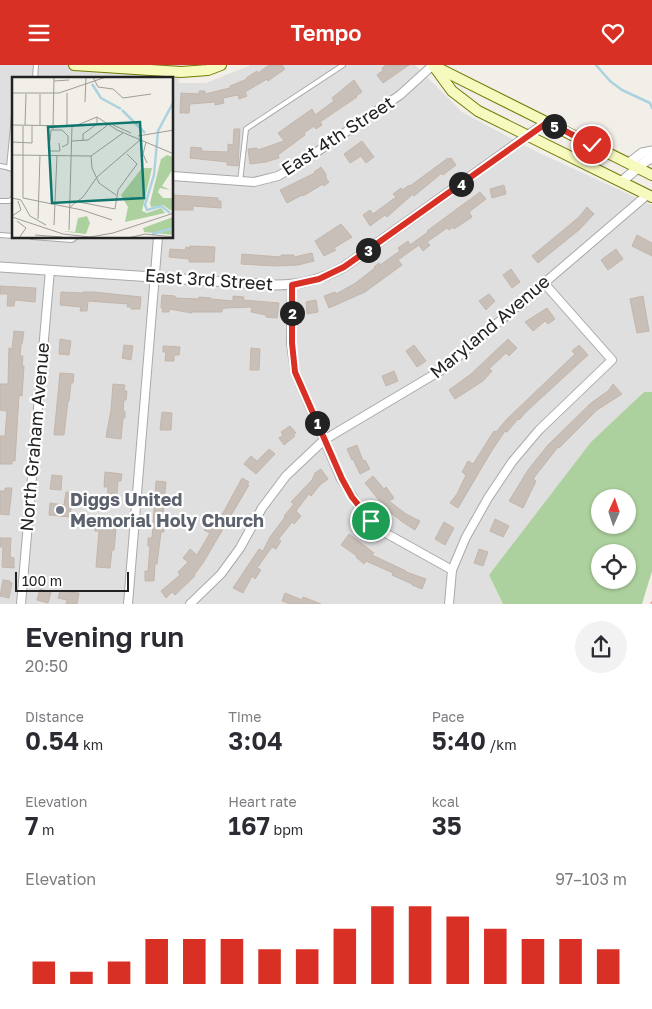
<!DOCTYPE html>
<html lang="en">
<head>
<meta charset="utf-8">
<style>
  :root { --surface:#fff; --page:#f2f2f3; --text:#2b2b33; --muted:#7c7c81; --accent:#d93025 }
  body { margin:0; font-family:"Golos Text",sans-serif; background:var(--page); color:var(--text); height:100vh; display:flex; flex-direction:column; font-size:19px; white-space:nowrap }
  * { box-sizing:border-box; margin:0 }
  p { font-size:16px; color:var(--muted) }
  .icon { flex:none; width:28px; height:28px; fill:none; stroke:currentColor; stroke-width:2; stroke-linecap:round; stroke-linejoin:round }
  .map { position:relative; height:539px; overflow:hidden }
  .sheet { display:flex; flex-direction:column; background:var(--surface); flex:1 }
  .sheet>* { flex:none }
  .needle { width:32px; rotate:3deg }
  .tools { position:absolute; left:591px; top:424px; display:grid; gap:10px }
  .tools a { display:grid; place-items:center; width:45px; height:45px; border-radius:50%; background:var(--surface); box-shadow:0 1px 4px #0004; font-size:25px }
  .scale { position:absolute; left:15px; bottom:12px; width:114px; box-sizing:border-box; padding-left:5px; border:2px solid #222; border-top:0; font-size:14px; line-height:18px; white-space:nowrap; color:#222; -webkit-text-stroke:4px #fff; paint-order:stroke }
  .pin { position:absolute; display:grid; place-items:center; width:42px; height:42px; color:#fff; margin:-21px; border:2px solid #fff; border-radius:50%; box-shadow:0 1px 5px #0007 }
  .km { position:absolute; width:25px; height:25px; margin:-12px; border-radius:50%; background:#222; color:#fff; font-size:14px; line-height:25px; text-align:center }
  .round { display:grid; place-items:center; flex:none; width:52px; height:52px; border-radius:26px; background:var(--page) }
  .headline { display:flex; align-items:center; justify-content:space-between; height:85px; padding:0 25px }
  h1 { font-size:28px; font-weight:600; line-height:38px }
  .stats { display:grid; grid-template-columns:repeat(3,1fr); gap:8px; height:85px; padding:5px 25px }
  .stats div { display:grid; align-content:center }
  .stats b { font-size:25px; font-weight:600 }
  .stats small { font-size:14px; font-weight:400 }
  .stats p { font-size:14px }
  .chart { height:140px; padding:10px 25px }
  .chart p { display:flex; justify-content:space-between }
  .chart svg { width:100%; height:90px; margin-top:5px; stroke:var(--accent); stroke-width:6 }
  header { display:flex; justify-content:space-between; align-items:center; height:65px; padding:0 25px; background:var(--accent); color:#fff; font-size:22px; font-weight:600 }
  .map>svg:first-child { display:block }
  .residential { fill:#e0dfdf; fill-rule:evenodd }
  .forest { fill:#add19e; fill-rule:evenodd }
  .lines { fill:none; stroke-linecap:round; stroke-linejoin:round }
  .stream { stroke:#aad3df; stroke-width:2.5 }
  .building { fill:#c7bfb8; stroke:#c4b6ab }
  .service-casing { stroke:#a9a9a9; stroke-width:6 }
  .minor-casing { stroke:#a9a9a9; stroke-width:10 }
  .tertiary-casing { stroke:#a9a9a9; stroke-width:11 }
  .secondary-casing { stroke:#707d05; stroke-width:12 }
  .path { stroke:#fa8072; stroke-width:1; stroke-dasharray:2.5 2.5; stroke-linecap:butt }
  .service { stroke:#fff; stroke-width:4 }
  .minor { stroke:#fff; stroke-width:8 }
  .tertiary { stroke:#fff; stroke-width:9 }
  .secondary { stroke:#f7fabf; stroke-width:10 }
  .route-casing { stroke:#fff; stroke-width:10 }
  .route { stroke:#d93025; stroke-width:6 }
  .worship-dot { fill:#6b7280; stroke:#fff; stroke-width:2 }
  .labels { text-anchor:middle; stroke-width:4.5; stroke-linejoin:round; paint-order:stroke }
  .street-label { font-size:18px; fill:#222; stroke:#fff }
  .worship-label { font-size:18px; font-weight:bold; fill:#5b616d; stroke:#fff; text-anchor:start }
  .inset-river { fill:none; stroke:#aad3df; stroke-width:2.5 }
  .inset-road { fill:none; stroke:#9f9d99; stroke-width:1 }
  .view { fill:#0f766e; fill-opacity:0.15; stroke:#0f766e; stroke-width:2.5 }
  .inset-edge { fill:none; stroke:#222; stroke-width:2.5 }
</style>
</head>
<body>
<header><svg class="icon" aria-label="menu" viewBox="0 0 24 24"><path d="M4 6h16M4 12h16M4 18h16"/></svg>Tempo<svg class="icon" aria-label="heart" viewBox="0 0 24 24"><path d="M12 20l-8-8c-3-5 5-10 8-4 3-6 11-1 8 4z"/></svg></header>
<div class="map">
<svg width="652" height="539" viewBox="0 0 652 539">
  <rect width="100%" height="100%" fill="#f2efe9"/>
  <!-- residential -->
  <path class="residential" d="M0,0h180l-1,18h27l45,-18h164l47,47 71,38 119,55v187h-9l-154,183 14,29h-503zM14,14h158v158h-158z"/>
  <!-- forest -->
  <path class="forest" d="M644,327h8v179l-10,33h-139l-14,-29 102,-133zM600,432h28v28h-28zM600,488h28v27h-28z"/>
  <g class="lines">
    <!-- stream -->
    <polyline class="stream" points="596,0 610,16 622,25 650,38 652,43"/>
  </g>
  <!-- building -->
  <g class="building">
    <polygon points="269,0 282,0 285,4 268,16 267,14 245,27 247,31 239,34 238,30 223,33 224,38 215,40 215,37 190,39 189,48 180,48 181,28 199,29 199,26 205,26 205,29 230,23 230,21 247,14 246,13 257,6 258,8"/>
    <polygon points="386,0 409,0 383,18 377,10 383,5 382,3"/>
    <polygon points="354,15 362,27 356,31 357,32 320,57 322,60 316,64 314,61 304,68 305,70 278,90 279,93 266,97 250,99 248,84 257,83 258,85 284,76 278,68 312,44 315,50 334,36 332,33"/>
    <polygon points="234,64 240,64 238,101 227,100 227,97 190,93 191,82 202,83 201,86 228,87 228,79 233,80"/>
    <polygon points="362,76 374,92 366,98 361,91 350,98 344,89"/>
    <polygon points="448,93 449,94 451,93 456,100 443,110 442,108 414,131 413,129 387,152 385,150 370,161 363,150 370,145 373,149 396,132 393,129 401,123 403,125 409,120 410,121"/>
    <polygon points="321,102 326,109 326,113 329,117 324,121 323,119 303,131 302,130 287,138 280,125 315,108 314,107"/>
    <polygon points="504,120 506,129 492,133 490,124"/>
    <polygon points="480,127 486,134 469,147 472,152 454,164 453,162 449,165 447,163 427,177 430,180 423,186 419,180 398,195 402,200 365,227 329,243 324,231 335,227 336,229 354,219 375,203 374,202 379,198 380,200 400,186 398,183 408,176 410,180 428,167 427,166"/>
    <polygon points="174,130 218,133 218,136 221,136 221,143 193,141 193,145 173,145"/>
    <polygon points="587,142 594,149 579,165 538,198 532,191 579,152"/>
    <polygon points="341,159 352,172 334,183 336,185 324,191 315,176"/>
    <polygon points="637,170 652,178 652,191 632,181"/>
    <polygon points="190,181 215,182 214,197 189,197 189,194 169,192 170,184 185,185 186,182 190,183"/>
    <polygon points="616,184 623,194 608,205 601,195"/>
    <polygon points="312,188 314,196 298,200 275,201 241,199 242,189 281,192 281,190 294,190 294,192"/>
    <polygon points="511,204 520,217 512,223 503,210"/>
    <polygon points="0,221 36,223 35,237 15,235 14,241 7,241 8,229 0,229"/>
    <polygon points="61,227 83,228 83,227 94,227 141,232 140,244 131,244 131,242 127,242 128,239 88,236 87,246 80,246 81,242 60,240"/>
    <polygon points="489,229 495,236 486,245 479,236"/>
    <polygon points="162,230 175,231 175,233 199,234 199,232 211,233 211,234 233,236 233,231 244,232 243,235 279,238 277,253 266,252 266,250 251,247 252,242 226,243 222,244 222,247 192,247 192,248 169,244 169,247 162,247 163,243 161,243"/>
    <polygon points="643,231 649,266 637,268 630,234"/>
    <polygon points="316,235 318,247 307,249 306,237"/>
    <polygon points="547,243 555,254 548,259 545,256 533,266 525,257"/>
    <polygon points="14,266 24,267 22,279 21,279 20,291 23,291 22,301 24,301 22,331 19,330 15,396 12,396 12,399 0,399 0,371 5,371 7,346 0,345 0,319 8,319 9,283 12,284"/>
    <polygon points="60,274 71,276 69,290 59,289"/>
    <polygon points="508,274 517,283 509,291 506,288 489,304 492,306 483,316 455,334 449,325 471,309"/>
    <polygon points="124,280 133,281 131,295 122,293"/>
    <polygon points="414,280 426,296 417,302 406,286"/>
    <polygon points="579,280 588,290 526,347 519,355 518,354 507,367 505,366 491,387 458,443 450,438 457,429 466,410 462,407 468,396 473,399 494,366 496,367 507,354 575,289 572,286"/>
    <polygon points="163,281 180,282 179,290 174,290 174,296 165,296 166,287 163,287"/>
    <polygon points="251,283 260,284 259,305 250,305"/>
    <polygon points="394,306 398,316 386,321 382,311"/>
    <polygon points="60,308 74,309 73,318 71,318 69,336 68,336 64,370 54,370"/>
    <polygon points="113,319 125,320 124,326 127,326 126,335 124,335 123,346 125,346 125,353 123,353 121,374 106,372 111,345"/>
    <polygon points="613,319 622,329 597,345 559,383 558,382 533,414 536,416 523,443 509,436 528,405 548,380 591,338 608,326"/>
    <polygon points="162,347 172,348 171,365 160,365"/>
    <polygon points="290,361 296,368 293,369 295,371 284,380 279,373 283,370 281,367"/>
    <polygon points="357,380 363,396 365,395 370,404 360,409 353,394 352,395 347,384"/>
    <polygon points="269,384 275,389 256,409 244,399 251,391 257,396"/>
    <polygon points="321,404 328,414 320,420 311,431 309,429 296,446 301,451 294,459 292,457 278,475 281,476 276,484 272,482 257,503 261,505 255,514 252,511 243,528 233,523 259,484 263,486 270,472 285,452 284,451 294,439 291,437 312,415 315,408"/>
    <polygon points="105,407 122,409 121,416 118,416 116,442 107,442 108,422 104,422"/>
    <polygon points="52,410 62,411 61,425 50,424"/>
    <polygon points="373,411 384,424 386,422 394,433 389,436 406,449 420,456 415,465 404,458 387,445 365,418"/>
    <polygon points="242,413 249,417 247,419 249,420 203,498 194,510 195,511 175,530 172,527 166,533 161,526 180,510 178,507 188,497 183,493 190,484 197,490 210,468 204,465 211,455 217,459"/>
    <polygon points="156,416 166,417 162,461 164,461 164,467 161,467 157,499 155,499 154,516 145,516 145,506 148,506 150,481 148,481 148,473 152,473"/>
    <polygon points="5,423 12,423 9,450 0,449 0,426 5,426"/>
    <polygon points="66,427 73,428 70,452 49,450 50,438 64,440"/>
    <polygon points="495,454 509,461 503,472 490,466"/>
    <polygon points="106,455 113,456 113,463 116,464 114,485 112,485 110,503 96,502 99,466 95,466 95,460 106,460"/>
    <polygon points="444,457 454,463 445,480 435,474"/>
    <polygon points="349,469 374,488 372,490 406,506 406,507 426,514 422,524 412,520 412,519 392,510 393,508 366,496 364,499 356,492 357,491 341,480"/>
    <polygon points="0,473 11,473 10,492 14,493 14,503 2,502 3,482 0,482"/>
    <polygon points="479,484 488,487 483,501 474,498"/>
    <polygon points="3,515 10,516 10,518 12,518 9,533 0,531"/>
    <polygon points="40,524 51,527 48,538 37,535"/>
    <polygon points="60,526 79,528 77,539 66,539 67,535 58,533"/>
    <polygon points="285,528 302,535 303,532 321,539 290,539 282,536"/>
  </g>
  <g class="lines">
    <defs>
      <g id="service">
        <polyline points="35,14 36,0"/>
        <polyline points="0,101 6,102 14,105"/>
        <polyline points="9,103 14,51"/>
        <polyline points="240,117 246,64 343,0"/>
        <polyline points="0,136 9,136 14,133"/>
        <polyline points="0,170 14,171"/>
        <polyline points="32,172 72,175 76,172"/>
      </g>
      <g id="minor">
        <polyline points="172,111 254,117 278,111 305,95 400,30 433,0"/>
        <polyline points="292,220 291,278 295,307 341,414 362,446 382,466 452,505"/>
        <polyline points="21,539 50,205"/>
        <polyline points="128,539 158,172"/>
        <polyline points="190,539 221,509 240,483 262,443 286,411 324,375 445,303 647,130"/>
        <polyline points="449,539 452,505 466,472 488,433 512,397 539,365 612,295 544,218"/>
      </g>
      <g id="tertiary">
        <polyline points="629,98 642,88 652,86"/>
        <polyline points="621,117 646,96 652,93"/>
        <path d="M0,202l276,18c26,0 46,-6 68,-18l203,-145"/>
      </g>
      <g id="secondary">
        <polyline points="74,0 181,7 208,5 221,0"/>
        <polyline points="433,0 452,26 478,46 652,132"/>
        <polyline points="436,2 652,110"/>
      </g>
    </defs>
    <!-- service casing -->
    <use href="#service" class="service-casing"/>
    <!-- minor casing -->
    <use href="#minor" class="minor-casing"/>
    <!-- tertiary casing -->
    <use href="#tertiary" class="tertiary-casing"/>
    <!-- secondary casing -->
    <use href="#secondary" class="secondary-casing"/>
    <!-- path -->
    <polyline class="path" points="651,539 652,535"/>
    <!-- service -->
    <use href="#service" class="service"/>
    <!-- minor -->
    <use href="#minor" class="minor"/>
    <!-- tertiary -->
    <use href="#tertiary" class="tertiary"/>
    <!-- secondary -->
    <use href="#secondary" class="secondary"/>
  </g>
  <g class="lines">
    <defs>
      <polyline id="route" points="371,456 352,432 342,414 295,307 292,278 292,220 319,214 344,202 548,57 592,80"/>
    </defs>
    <!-- route casing -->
    <use href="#route" class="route-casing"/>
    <!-- route -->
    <use href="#route" class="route"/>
  </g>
  <!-- markers -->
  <circle class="worship-dot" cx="60" cy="445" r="5"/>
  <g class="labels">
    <!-- street labels -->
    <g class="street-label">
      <text transform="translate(338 71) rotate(-33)" y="6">East 4th Street</text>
      <text transform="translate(209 215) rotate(4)" y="6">East 3rd Street</text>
      <text transform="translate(490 262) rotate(-40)" y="6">Maryland Avenue</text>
      <text transform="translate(35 372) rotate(-85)" y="6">North Graham Avenue</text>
    </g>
    <!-- worship labels -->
    <g class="worship-label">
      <text x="70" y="441">Diggs United<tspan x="70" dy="21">Memorial Holy Church</tspan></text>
    </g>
  </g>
  <!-- overview -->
  <g transform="translate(12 12)">
    <rect width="161" height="161" fill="#f2efe9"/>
    <path d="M155,78l6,2v12l-11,17 8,4 -10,-2 -2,4 5,6h10v12h-3l-7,-5 -12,2 -1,-4 11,-44zM130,91h10l-10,43 5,2 14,-5 4,5 -40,9 3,-15 -7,-12zM75,139l3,7 -4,11 -18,-2 -4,-1 11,1 3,-14zM161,140v18l-29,-3 -1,-4z" fill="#add19e"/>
    <path class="inset-river" d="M80,7l9,14 20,11M110,33l23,23M158,136l-9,-7 -14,4 -2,-5 9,-30 4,-44 16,-30M140,157l22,-6"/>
    <path class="inset-road" d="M81,0l5,10 15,2 10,9 28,-4M42,4l15,-1M0,16h47l47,-16M73,25l1,-25M0,48l63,1 22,-9 20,13 57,24M13,48l1,-31M28,48v-31M101,48l18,8M11,49v72l59,12 30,10M55,49v-33M41,53l1,-53M126,59l36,-6M38,64l1,-11h11l6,6v8l-6,3M60,64l16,-1 21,-16M71,64v-7l14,-10v-7M0,65l20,1v-17M134,65l-3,12 4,9M36,74h12l-1,-8M0,78l79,1 32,-23M79,79l1,12 7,15 17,12M0,121l9,2 9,16 16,9M67,125l36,7 3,-19 19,-26 -10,-10M58,130l13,-10 14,-20 43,-37M0,139l9,-6 -3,-9M0,140l51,17 27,3 23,-4 61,-20M26,142l2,-64M5,144l9,7 -7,10M42,148l3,-70M57,153l3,-104M23,158l27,2M116,161l17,-4 29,3"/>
    <path class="view" d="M128,45l4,76 -92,5 -4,-76z"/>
    <rect width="161" height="161" class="inset-edge"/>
  </g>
</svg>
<div class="tools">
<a><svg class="needle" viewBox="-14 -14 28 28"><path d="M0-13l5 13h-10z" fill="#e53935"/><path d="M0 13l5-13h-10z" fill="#7c7c81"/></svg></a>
<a><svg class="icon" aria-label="locate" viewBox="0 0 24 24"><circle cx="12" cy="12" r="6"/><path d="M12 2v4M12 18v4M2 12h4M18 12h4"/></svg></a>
</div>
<div class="scale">100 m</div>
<div class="pin" style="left:371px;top:456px;background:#1e9e55"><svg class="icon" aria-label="arrive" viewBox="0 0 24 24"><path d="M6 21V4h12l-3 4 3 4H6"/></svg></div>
<div class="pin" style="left:592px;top:80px;background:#d93025"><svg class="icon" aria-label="check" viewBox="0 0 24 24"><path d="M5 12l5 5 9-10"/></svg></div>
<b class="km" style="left:317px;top:358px">1</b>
<b class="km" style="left:292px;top:248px">2</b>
<b class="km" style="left:368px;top:185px">3</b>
<b class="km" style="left:461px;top:119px">4</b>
<b class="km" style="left:554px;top:61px">5</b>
</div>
<section class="sheet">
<div class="headline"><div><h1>Evening run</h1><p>20:50</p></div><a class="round"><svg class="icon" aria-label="share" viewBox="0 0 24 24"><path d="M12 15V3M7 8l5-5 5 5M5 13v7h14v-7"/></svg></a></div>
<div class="stats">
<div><p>Distance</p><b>0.54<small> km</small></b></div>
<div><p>Time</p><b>3:04</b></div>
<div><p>Pace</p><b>5:40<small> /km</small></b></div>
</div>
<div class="stats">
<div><p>Elevation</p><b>7<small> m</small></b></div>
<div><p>Heart rate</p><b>167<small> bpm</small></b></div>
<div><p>kcal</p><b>35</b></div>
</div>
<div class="chart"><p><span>Elevation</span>97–103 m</p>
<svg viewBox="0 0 160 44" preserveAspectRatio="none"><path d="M5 44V33M15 44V38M25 44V33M35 44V22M45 44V22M55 44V22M65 44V27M75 44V27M85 44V17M95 44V6M105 44V6M115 44V11M125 44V17M135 44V22M145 44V22M155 44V27"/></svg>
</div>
</section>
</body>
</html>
